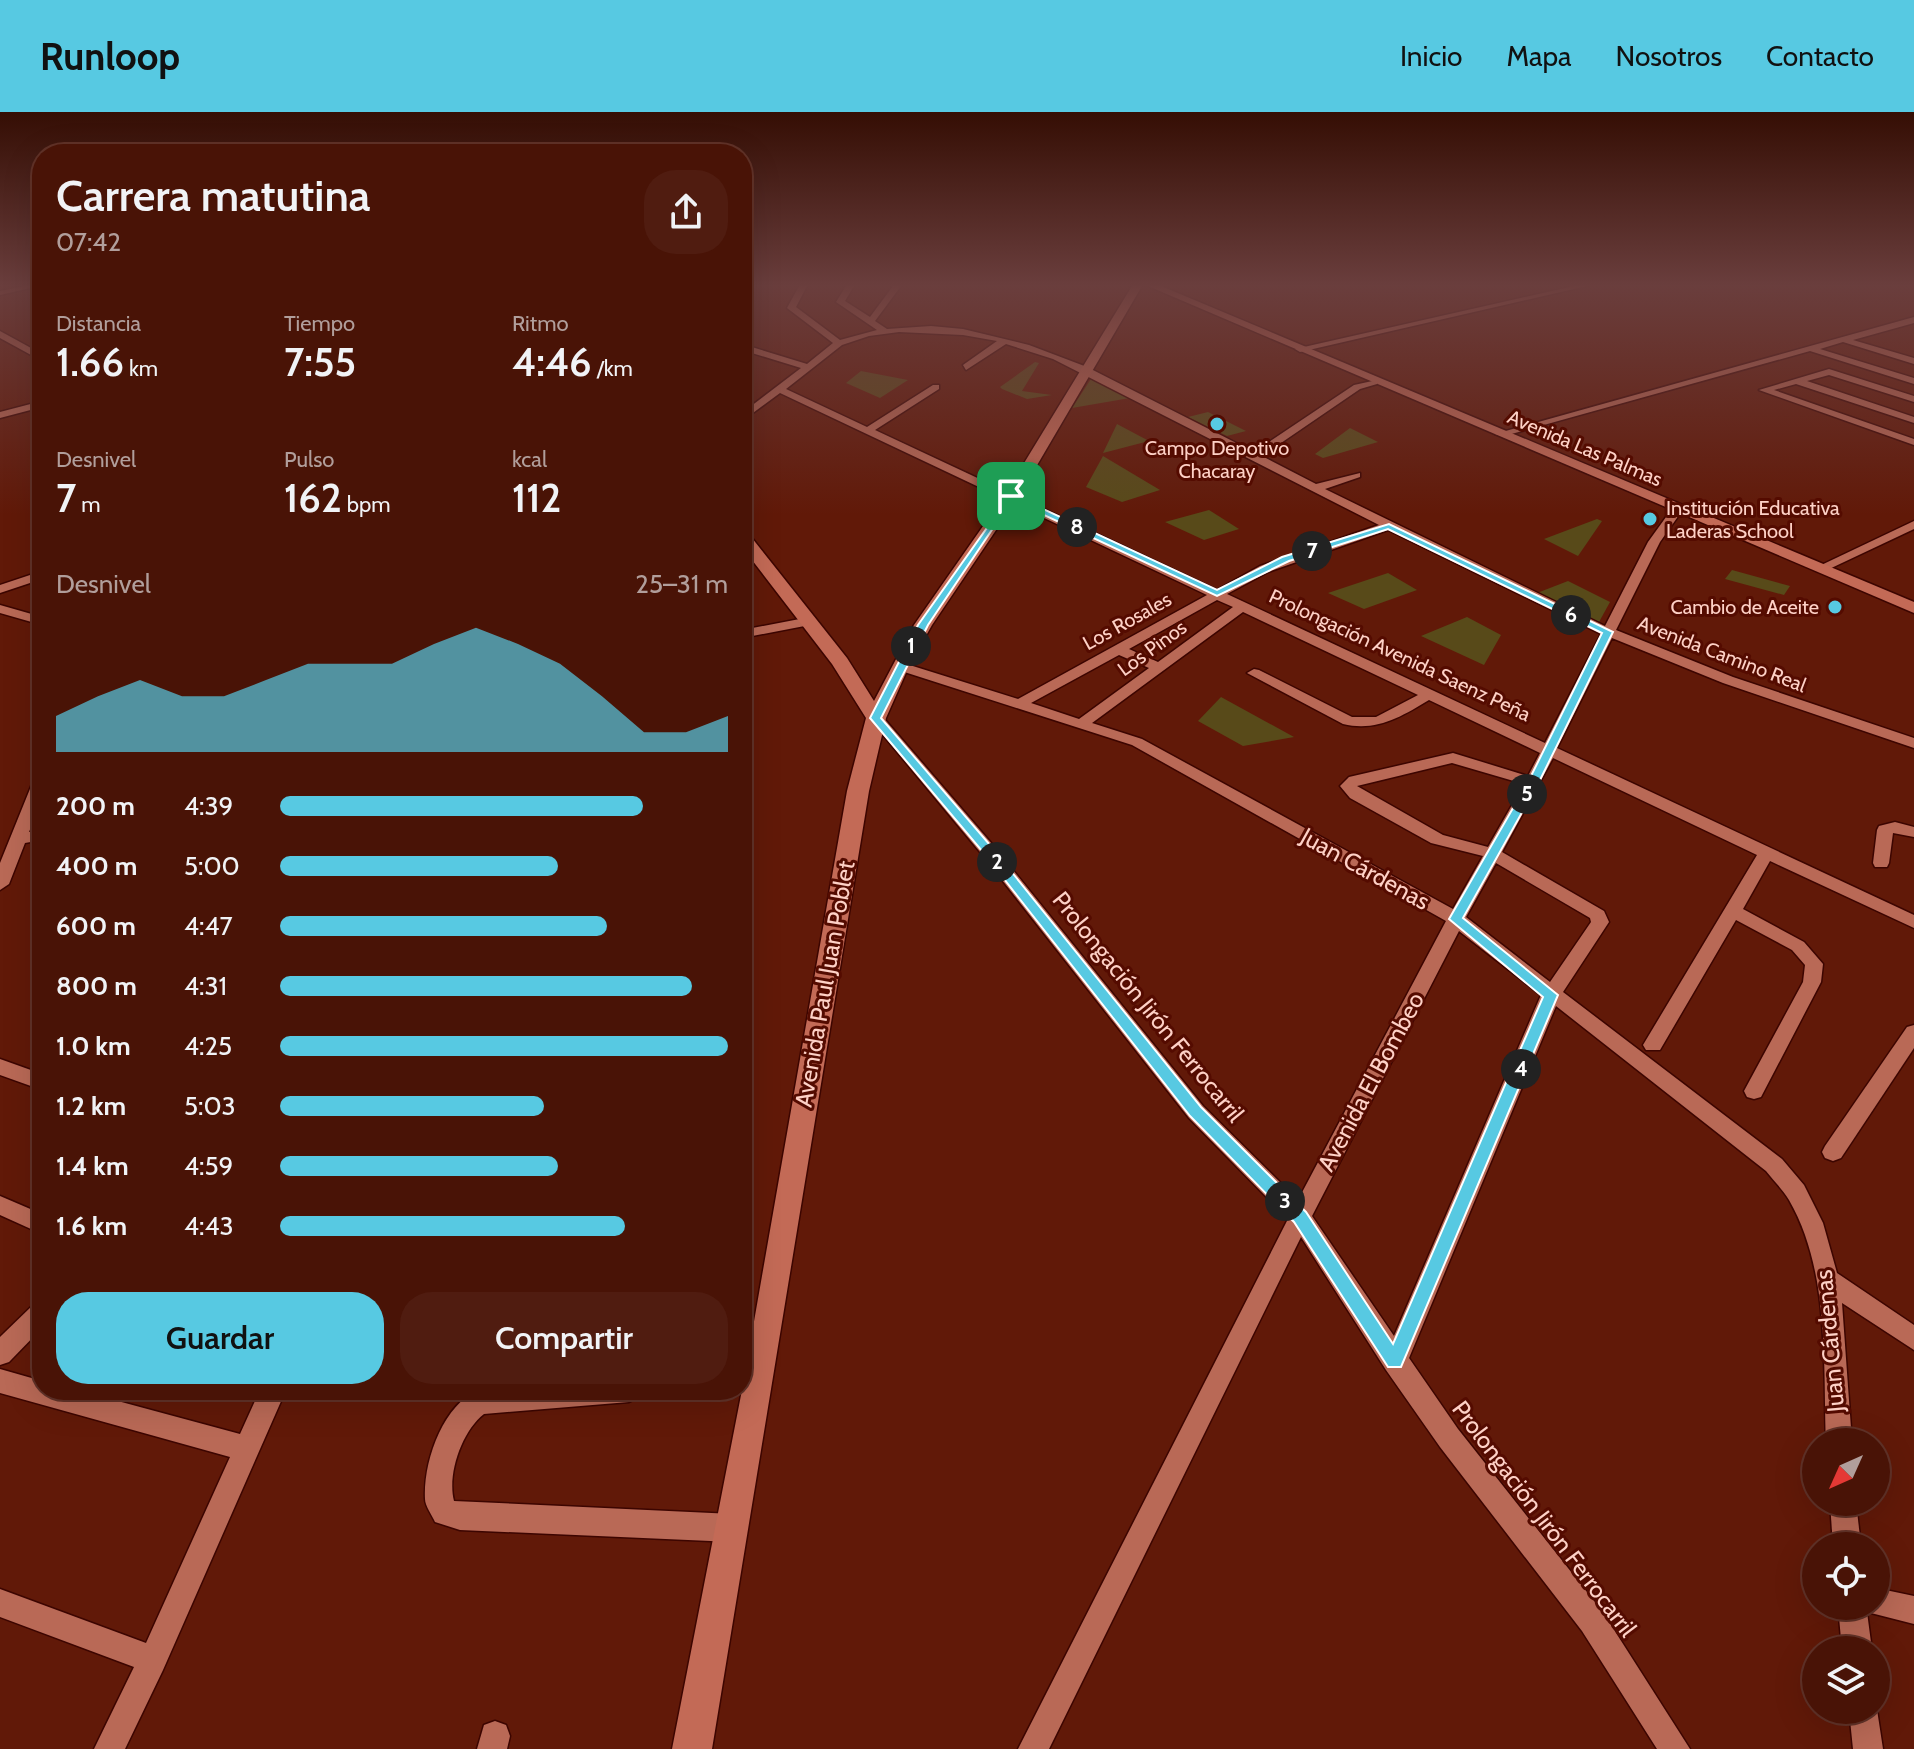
<!DOCTYPE html>
<html lang="es">
<head>
<meta charset="utf-8">
<style>
  :root { --surface:#491306; --page:#501c10; --text:#f1f3f6; --muted:#b19e9b; --line:#613228; --accent:#57c9e2 }
  body { margin:0; font-family:Cabin,sans-serif; background:var(--page); color:var(--text); height:100vh; display:flex; flex-direction:column; font-size:30px; white-space:nowrap }
  * { box-sizing:border-box; margin:0 }
  p { font-size:26px; color:var(--muted) }
  .icon { flex:none; width:44px; height:44px; fill:none; stroke:currentColor; stroke-width:2; stroke-linecap:round; stroke-linejoin:round }
  .map { position:relative; flex:1; overflow:hidden }
  .drawer { position:absolute; left:32px; top:32px; width:720px; height:1256px; display:flex; flex-direction:column; background:var(--surface); border-radius:32px; box-shadow:0 8px 32px #0002,0 0 0 2px var(--line) }
  .drawer>* { flex:none }
  .needle { width:52px; rotate:225deg }
  .buttons { position:absolute; left:1802px; top:1316px; display:grid; gap:16px }
  .buttons a { display:grid; place-items:center; width:88px; height:88px; border-radius:50%; background:var(--surface); box-shadow:0 8px 32px #0002,0 0 0 2px var(--line); font-size:40px }
  .pin { position:absolute; display:grid; place-items:center; width:68px; height:68px; color:#fff; margin:-34px; border-radius:16px; box-shadow:0 4px 12px #0006 }
  .km { position:absolute; width:40px; height:40px; margin:-20px; border-radius:50%; background:#222; color:#fff; font-size:22px; line-height:40px; text-align:center }
  .round { display:grid; place-items:center; flex:none; width:84px; height:84px; border-radius:32px; background:var(--page) }
  .overview { display:flex; align-items:center; justify-content:space-between; height:136px; padding:0 24px }
  h1 { font-size:44px; font-weight:600; line-height:60px }
  .figures { display:grid; grid-template-columns:repeat(3,1fr); gap:12px; height:136px; padding:8px 24px }
  .figures div { display:grid; align-content:center }
  .figures b { font-size:40px; font-weight:600 }
  .figures small { font-size:22px; font-weight:400 }
  .figures p { font-size:22px }
  .chart { height:224px; padding:16px 24px }
  .chart p { display:flex; justify-content:space-between }
  .chart svg { width:100%; height:144px; margin-top:8px; fill:var(--accent); opacity:.7 }
  .action { display:flex; gap:16px; margin-top:auto; padding:16px 24px }
  .action a { flex:1; height:92px; border-radius:32px; background:var(--accent); color:#111; font-size:32px; font-weight:600; line-height:92px; text-align:center }
  .action a+a { background:var(--page); color:var(--text) }
  ul { padding:0 24px; list-style:none; font-size:26px }
  li { display:grid; grid-template-columns:128px 96px 1fr; align-items:center; height:60px }
  li i { height:20px; border-radius:10px; background:var(--accent) }
  header { display:flex; align-items:center; gap:48px; box-sizing:border-box; height:112px; padding:0 40px; background:var(--accent); color:#111 }
  header strong { font-size:38px }
  nav { display:flex; gap:44px; margin-inline-start:auto; font-size:28px }
  .map>svg:first-child { display:block }
  .green { fill:#584a19 }
  .lines { fill:none; stroke-linecap:round; stroke-linejoin:round }
  .street-casing { stroke:#3c0500; stroke-width:3 }
  .secondary-casing { stroke:#3c0500; stroke-width:3 }
  .street { fill:#b96956; fill-rule:evenodd }
  .secondary { fill:#c36a56; fill-rule:evenodd }
  .route { fill:#57c9e2; stroke:#fff; stroke-width:2; fill-rule:evenodd }
  .poi-dot { fill:#57c9e2; stroke:#540b00; stroke-width:3 }
  .labels { text-anchor:middle; stroke-width:6; stroke-linejoin:round; paint-order:stroke }
  .far-poi-label { font-size:20px; fill:#fed1c6; stroke:#540b00 }
  .far-street-label { font-size:20px; fill:#fed1c6; stroke:#540b00 }
  .street-label { font-size:24px; fill:#fed1c6; stroke:#540b00 }
</style>
</head>
<body>
<header>
<strong>Runloop</strong>
<nav><a>Inicio</a><a>Mapa</a><a>Nosotros</a><a>Contacto</a></nav>
</header>
<div class="map">
<svg width="1914" height="1637" viewBox="0 0 1914 1637">
  <rect width="100%" height="100%" fill="#611908"/>
  <!-- green -->
  <g class="green">
    <polygon points="1035,250 1039,251 1022,279 1052,283 1027,287 1002,277 1000,275"/>
    <polygon points="861,259 908,268 880,286 846,271"/>
    <polygon points="1091,267 1096,268 1130,286 1072,296"/>
    <polygon points="1208,300 1246,319 1227,324 1188,305"/>
    <polygon points="1117,312 1149,329 1103,341"/>
    <polygon points="1350,316 1378,330 1323,346 1315,342"/>
    <polygon points="1103,344 1160,378 1122,390 1086,375"/>
    <polygon points="1209,398 1239,417 1204,428 1165,410"/>
    <polygon points="1597,407 1602,409 1578,444 1544,427"/>
    <polygon points="1732,458 1790,474 1784,483 1725,467"/>
    <polygon points="1388,461 1417,478 1364,497 1328,481"/>
    <polygon points="1568,469 1610,490 1599,510 1537,481"/>
    <polygon points="1467,505 1501,523 1484,553 1421,524"/>
    <polygon points="1221,585 1294,625 1243,634 1198,609"/>
  </g>
  <g class="lines">
    <defs>
      <g id="street">
        <polygon points="25,174 39,174 0,183 0,179"/>
        <path d="M799,174h8l-11,21 44,33 37,-10 -41,-28 10,-16h8l-9,15 25,16 23,-31h8l-26,35 12,8 44,-3 32,3 66,16 58,22 167,85 100,-67 23,-5v4l-17,5 -98,67 54,28 44,-11v4l-35,12 280,137 43,-84 26,-36h8l2,2 -24,34 -44,88 117,47 181,61v10l-191,-65 -111,-45 -55,110 357,167v13l-144,-67 -27,48 61,33 19,22 -2,18 -60,115 -7,2 -7,-2 -3,-6 59,-109 2,-17 -13,-15 -56,-30 -76,130h-14l-3,-5 114,-190 -204,-97 -51,94 102,59 5,11 -46,70 219,167 22,26 19,38 14,50 77,52v25l-72,-47 10,139h-26c-3,-78 4,-171 -37,-242 -6,-10 -15,-19 -23,-29l-210,-165 -147,352 49,71 144,182 88,138h-33l-75,-118 -142,-184 -54,-77 -85,-133 -252,512h-31l270,-530 -99,-101 -209,-266 -111,-134 2,-3h10l111,129 211,262 95,94 148,-279 -314,-176 -237,-76v-6l5,-1 118,37 189,-104 -427,-202 -38,28v-8l59,-45 -59,-18v-6l65,20 26,-21 -46,-35zM899,220l64,3 34,6 -34,24 3,5 40,-26 47,15 326,166 -119,41 -43,24 -342,-160 64,-41v-4h-6l-66,42 -81,-38 56,-44 27,-9zM1388,418l213,104 -56,109 -318,-149 41,-22zM1217,488l16,7 -75,55 -29,-13zM1243,500l175,83 -42,22h-24l-93,-47 -5,-1 -7,4 96,51c33,8 58,-7 86,-24l111,53 -12,23 -75,-23 -104,24 -9,9 10,12 81,45 52,13 -30,53 -311,-170 -50,-16zM1119,543l30,13 -70,51 -48,-16zM1452,651l72,21 -36,63 -45,-12 -86,-49zM1496,751l94,55 1,4 -41,60 -84,-65zM1459,819l82,64 -147,341 -82,-120z"/>
        <polygon points="1574,174 1587,174 1300,240 1295,237"/>
        <polygon points="1914,205 1914,211 1853,228 1914,246 1914,252 1843,230 1820,237 1914,266 1914,272 1810,239 1504,324 1495,322"/>
        <polygon points="0,219 42,242 42,249 0,226"/>
        <polygon points="1829,257 1914,284 1914,290 1829,263 1807,269 1914,305 1914,311 1796,272 1774,278 1914,327 1914,333 1759,278"/>
        <polygon points="42,289 42,295 0,306 0,300"/>
        <polygon points="1914,409 1914,417 1825,459 1815,456"/>
        <polygon points="42,459 42,467 0,481 0,473"/>
        <polygon points="0,493 42,505 42,513 0,501"/>
        <polygon points="810,505 815,506 815,512 742,526 742,518"/>
        <polygon points="42,662 42,687 29,720 42,718 42,728 25,731 9,772 0,778 0,751 34,667"/>
        <polygon points="1895,710 1914,715 1914,725 1893,721 1889,751 1887,755 1875,755 1873,751 1877,718 1879,714"/>
        <polygon points="1914,913 1914,936 1841,1046 1833,1049 1825,1046 1822,1040 1825,1034 1907,915"/>
        <polygon points="0,947 42,962 42,978 0,963"/>
        <polygon points="0,1084 42,1102 42,1122 0,1103"/>
        <polygon points="42,1189 42,1216 9,1250 0,1253 0,1225 34,1192"/>
        <polygon points="0,1257 42,1269 42,1278 77,1278 240,1322 260,1278 286,1278 163,1558 125,1637 94,1637 134,1555 0,1505 0,1477 146,1531 230,1345 0,1281"/>
        <path d="M479,1278h163l-4,8 -9,4 -145,12c-22,17 -37,60 -30,87l279,13 10,4 4,10 -4,10 -10,4 -273,-12 -25,-8c-3,-7 -10,-16 -10,-23 -2,-37 18,-95 54,-109z"/>
        <polygon points="1830,1390 1856,1390 1861,1434 1833,1434"/>
        <polygon points="1876,1476 1914,1484 1914,1512 1867,1500 1872,1538 1842,1538 1838,1494 1876,1494"/>
        <polygon points="1876,1591 1883,1637 1853,1637 1849,1598 1876,1598"/>
        <polygon points="495,1609 506,1613 510,1624 507,1637 477,1637 484,1613"/>
      </g>
      <g id="secondary">
        <polygon points="1132,174 1142,174 1019,384 932,513 909,554 886,606 869,679 712,1637 672,1637 742,1278 847,679 866,606 832,552 742,435 742,419 748,421 847,546 874,589 914,513 1004,384"/>
        <polygon points="1148,174 1161,174 1914,490 1914,501"/>
      </g>
    </defs>
    <!-- street casing -->
    <use href="#street" class="street-casing"/>
    <!-- secondary casing -->
    <use href="#secondary" class="secondary-casing"/>
    <!-- street -->
    <use href="#street" class="street"/>
    <!-- secondary -->
    <use href="#secondary" class="secondary"/>
  </g>
  <!-- sky -->
  <linearGradient id="sky" x2="0" y2="1"><stop stop-color="#350e04"/><stop offset="0.43" stop-color="#6a3e3d"/><stop offset="1" stop-color="#6a3e3d" stop-opacity="0"/></linearGradient>
  <rect width="1914" height="403" fill="url(#sky)"/>
  <!-- route -->
  <path class="route" d="M1011,382l206,96 65,-33 107,-33 224,108 -74,150 -76,136 95,77 -157,372h-13l-94,-145 -104,-106 -208,-265 -112,-133 48,-93zM1012,388l205,96 72,-35 99,-32 214,104 -74,149 -79,137 94,78 -150,347 -87,-132 -105,-105 -211,-262 -109,-127 47,-93z"/>
  <!-- markers -->
  <g class="poi-dot">
    <circle cx="1217" cy="312" r="8"/>
    <circle cx="1650" cy="407" r="8"/>
    <circle cx="1835" cy="495" r="8"/>
  </g>
  <g class="labels">
    <!-- far-poi labels -->
    <g class="far-poi-label">
      <text x="1217" y="343">Campo Depotivo<tspan x="1217" dy="23">Chacaray</tspan></text>
      <text x="1666" y="403" text-anchor="start">Institución Educativa<tspan x="1666" dy="23">Laderas School</tspan></text>
      <text x="1819" y="502" text-anchor="end">Cambio de Aceite</text>
    </g>
    <!-- far-street labels -->
    <g class="far-street-label">
      <text transform="translate(1585 336) rotate(23)" y="7">Avenida Las Palmas</text>
      <text transform="translate(1127 509) rotate(-29)" y="7">Los Rosales</text>
      <text transform="translate(1152 536) rotate(-36)" y="7">Los Pinos</text>
      <text transform="translate(1722 542) rotate(21)" y="7">Avenida Camino Real</text>
      <text transform="translate(1400 543) rotate(25)" y="7">Prolongación Avenida Saenz Peña</text>
    </g>
    <!-- street labels -->
    <g class="street-label">
      <text transform="translate(1365 757) rotate(29)" y="8">Juan Cárdenas</text>
      <text transform="translate(825 872) rotate(-80)" y="8">Avenida Paul Juan Poblet</text>
      <text transform="translate(1148 895) rotate(51)" y="8">Prolongación Jirón Ferrocarril</text>
      <text transform="translate(1371 970) rotate(-62)" y="8">Avenida El Bombeo</text>
      <text transform="translate(1830 1229) rotate(-95)" y="8">Juan Cárdenas</text>
      <text transform="translate(1544 1407) rotate(53)" y="8">Prolongación Jirón Ferrocarril</text>
    </g>
  </g>
</svg>
<div class="buttons">
<a><svg class="needle" viewBox="-14 -14 28 28"><path d="M0-13l5 13h-10z" fill="#e53935"/><path d="M0 13l5-13h-10z" fill="#b19e9b"/></svg></a>
<a><svg class="icon" aria-label="locate" viewBox="0 0 24 24"><circle cx="12" cy="12" r="6"/><path d="M12 2v4M12 18v4M2 12h4M18 12h4"/></svg></a>
<a><svg class="icon" aria-label="layers" viewBox="0 0 24 24"><path d="M12 4l9 5-9 5-9-5zM3 14l9 5 9-5"/></svg></a>
</div>
<div class="pin" style="left:1011px;top:384px;background:#1e9e55"><svg class="icon" aria-label="arrive" viewBox="0 0 24 24"><path d="M6 21V4h12l-3 4 3 4H6"/></svg></div>
<b class="km" style="left:911px;top:534px">1</b>
<b class="km" style="left:997px;top:750px">2</b>
<b class="km" style="left:1285px;top:1089px">3</b>
<b class="km" style="left:1521px;top:957px">4</b>
<b class="km" style="left:1527px;top:682px">5</b>
<b class="km" style="left:1571px;top:503px">6</b>
<b class="km" style="left:1312px;top:439px">7</b>
<b class="km" style="left:1077px;top:415px">8</b>
<section class="drawer">
<div class="overview"><div><h1>Carrera matutina</h1><p>07:42</p></div><a class="round"><svg class="icon" aria-label="share" viewBox="0 0 24 24"><path d="M12 15V3M7 8l5-5 5 5M5 13v7h14v-7"/></svg></a></div>
<div class="figures">
<div><p>Distancia</p><b>1.66<small> km</small></b></div>
<div><p>Tiempo</p><b>7:55</b></div>
<div><p>Ritmo</p><b>4:46<small> /km</small></b></div>
</div>
<div class="figures">
<div><p>Desnivel</p><b>7<small> m</small></b></div>
<div><p>Pulso</p><b>162<small> bpm</small></b></div>
<div><p>kcal</p><b>112</b></div>
</div>
<div class="chart"><p><span>Desnivel</span>25–31 m</p>
<svg viewBox="0 0 160 44" preserveAspectRatio="none"><path d="M0 44V33L10 27L20 22L30 27L40 27L50 22L60 17L70 17L80 17L90 11L100 6L110 11L120 17L130 27L140 38L150 38L160 33V44z"/></svg>
</div>
<ul>
<li><b>200 m</b>4:39<i style="width:81%"></i></li>
<li><b>400 m</b>5:00<i style="width:62%"></i></li>
<li><b>600 m</b>4:47<i style="width:73%"></i></li>
<li><b>800 m</b>4:31<i style="width:92%"></i></li>
<li><b>1.0 km</b>4:25<i style="width:100%"></i></li>
<li><b>1.2 km</b>5:03<i style="width:59%"></i></li>
<li><b>1.4 km</b>4:59<i style="width:62%"></i></li>
<li><b>1.6 km</b>4:43<i style="width:77%"></i></li>
</ul>
<div class="action"><a>Guardar</a><a>Compartir</a></div>
</section>
</div>
</body>
</html>
